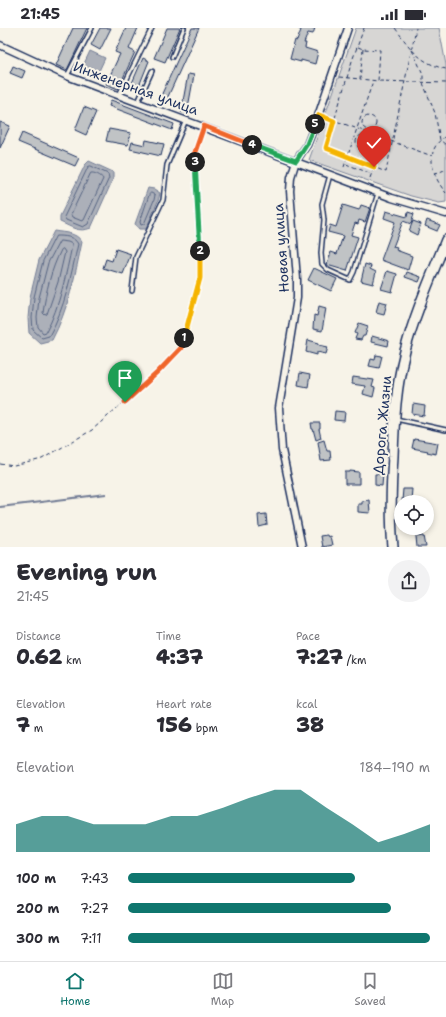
<!DOCTYPE html>
<html lang="en">
<head>
<meta charset="utf-8">
<style>
  :root { --surface:#fff; --page:#f2f2f3; --text:#2b2b33; --muted:#7c7c81; --line:#e1e1e2; --accent:#0f766e }
  body { margin:0; font-family:"Shantell Sans",sans-serif; background:var(--page); color:var(--text); height:100vh; display:flex; flex-direction:column; font-size:15px; white-space:nowrap }
  * { box-sizing:border-box; margin:0 }
  p { font-size:13px; color:var(--muted) }
  .icon { flex:none; width:22px; height:22px; fill:none; stroke:currentColor; stroke-width:2; stroke-linecap:round; stroke-linejoin:round }
  .map { position:relative; height:519px; overflow:hidden }
  .drawer { display:flex; flex-direction:column; background:var(--surface); flex:1 }
  .drawer>* { flex:none }
  .buttons { position:absolute; left:394px; top:467px; display:grid; gap:8px }
  .buttons a { display:grid; place-items:center; width:40px; height:40px; border-radius:50%; background:var(--surface); box-shadow:0 2px 6px #0003; font-size:20px }
  .pin { position:absolute; display:grid; place-items:center; width:34px; height:34px; color:#fff; margin:-41px -17px; border-radius:50% 50% 50% 0; rotate:-45deg; box-shadow:0 0 4px #0007 }
  .pin .icon { rotate:45deg }
  .km { position:absolute; width:20px; height:20px; margin:-10px; border-radius:50%; background:#222; color:#fff; font-size:11px; line-height:20px; text-align:center }
  .round { display:grid; place-items:center; flex:none; width:42px; height:42px; border-radius:21px; background:var(--page) }
  .headline { display:flex; align-items:center; justify-content:space-between; height:68px; padding:0 16px }
  h1 { font-size:22px; font-weight:800; line-height:30px }
  .stats { display:grid; grid-template-columns:repeat(3,1fr); gap:6px; height:68px; padding:4px 16px }
  .stats div { display:grid; align-content:center }
  .stats b { font-size:20px; font-weight:800 }
  .stats small { font-size:11px; font-weight:400 }
  .stats p { font-size:11px }
  .chart { height:112px; padding:8px 16px }
  .chart p { display:flex; justify-content:space-between }
  .chart svg { width:100%; height:72px; margin-top:4px; fill:var(--accent); opacity:.7 }
  ul { padding:0 16px; list-style:none; font-size:13px }
  li { display:grid; grid-template-columns:64px 48px 1fr; align-items:center; height:30px }
  li i { height:10px; border-radius:5px; background:var(--accent) }
  .status { display:flex; justify-content:space-between; align-items:center; height:28px; padding:0 20px; background:var(--surface); direction:ltr }
  .status svg { height:11px; fill:currentColor }
  .tab-bar { display:flex; justify-content:space-around; align-items:center; height:56px; border-top:1px solid var(--line); background:var(--surface); font-size:11px; color:var(--muted) }
  .tab-bar a { display:grid; justify-items:center; gap:2px }
  .tab-bar .selected { color:var(--accent) }
  .map>svg:first-child { display:block }
  .green { fill:#d7d6d4; stroke:#798299 }
  .water { fill:#acb0b9; stroke:#727c95 }
  .lines { fill:none; stroke-linecap:round; stroke-linejoin:round }
  .shore { stroke:#556382; stroke-width:1 }
  .stream { stroke:#727c95; stroke-width:2 }
  .building { fill:#c0c3c5; stroke:#1b2f5e }
  .lane-casing { stroke:#1b2f5e; stroke-width:6 }
  .street-casing { stroke:#1b2f5e; stroke-width:9 }
  .secondary-casing { stroke:#1b2f5e; stroke-width:12 }
  .path { stroke:#1b2f5e; stroke-width:1; stroke-dasharray:4 3; stroke-linecap:butt }
  .lane { stroke:#f7f3e8; stroke-width:3 }
  .street { stroke:#f7f3e8; stroke-width:6 }
  .secondary { stroke:#f7f3e8; stroke-width:9 }
  .split-1-casing { stroke:#fff; stroke-width:8 }
  .split-2-casing { stroke:#fff; stroke-width:8 }
  .split-3-casing { stroke:#fff; stroke-width:8 }
  .split-4-casing { stroke:#fff; stroke-width:8 }
  .split-5-casing { stroke:#fff; stroke-width:8 }
  .split-6-casing { stroke:#fff; stroke-width:8 }
  .split-1 { stroke:#f0652b; stroke-width:5 }
  .split-2 { stroke:#f5b400; stroke-width:5 }
  .split-3 { stroke:#22a559; stroke-width:5 }
  .split-4 { stroke:#f0652b; stroke-width:5 }
  .split-5 { stroke:#22a559; stroke-width:5 }
  .split-6 { stroke:#f5b400; stroke-width:5 }
  .labels { text-anchor:middle; stroke-width:4; stroke-linejoin:round; paint-order:stroke }
  .street-label { font-size:14px; fill:#1b2f5e; stroke:#f7f3e8 }
</style>
</head>
<body>
<div class="status"><b>21:45</b><svg viewBox="0 0 49 12"><path d="M0 12V9h3v3zM5 12V6h3v6zM10 12V3h3v9zM15 12V0h3v12zM26 1h20v11H26zM47 4h2v5h-2z"/></svg></div>
<div class="map">
<svg width="446" height="519" viewBox="0 0 446 519">
  <rect width="100%" height="100%" fill="#f7f3e8"/>
  <filter id="ink" filterUnits="userSpaceOnUse"><feTurbulence type="fractalNoise" baseFrequency=".025" numOctaves="2"/><feDisplacementMap in="SourceGraphic" scale="8" xChannelSelector="R" yChannelSelector="G"/><feConvolveMatrix kernelMatrix="1 2 1 2 8 2 1 2 1" color-interpolation-filters="sRGB"/></filter>
  <g filter="url(#ink)">
    <!-- green -->
    <polygon class="green" points="356,0 439,0 446,37 446,174 439,175 411,168 309,132"/>
    <!-- water -->
    <g class="water">
      <polygon points="90,23 105,30 98,45 83,38"/>
      <path d="M89,133l24,11v7l-22,49c-13,5 -19,-1 -31,-6v-6l25,-51z"/>
      <polygon points="148,160 154,161 160,165 158,173 146,201 139,201 135,196"/>
      <path d="M54,203c11,2 22,1 28,11 -7,34 -14,68 -30,98l-12,3 -11,-10 -1,-15 2,-21 9,-37z"/>
    </g>
    <g class="lines">
      <!-- shore -->
      <g class="shore">
        <polygon points="91,138 108,146 109,150 88,196 83,199 66,192 64,189 88,139"/>
        <path d="M91,145c3,-1 11,3 12,6l-19,41 -2,1 -10,-4 -1,-2z"/>
        <polygon points="151,165 155,167 154,172 144,196 141,197 140,194 149,167"/>
        <path d="M56,208c8,0 18,0 22,8 -7,31 -13,64 -29,92l-7,2 -9,-8 -1,-12 2,-21 9,-36z"/>
        <path d="M60,213l8,1 4,2v2c-6,28 -12,60 -26,86l-3,1 -5,-6 -1,-9 2,-20 9,-35z"/>
        <path d="M63,221l2,3 -7,30 -11,32 -2,1 -2,-2c3,-22 8,-43 18,-63z"/>
      </g>
      <!-- stream -->
      <polyline class="stream" points="0,479 106,466"/>
    </g>
    <!-- building -->
    <g class="building">
      <polygon points="73,0 87,0 67,42 56,37"/>
      <polygon points="100,0 111,0 100,22 91,17"/>
      <polygon points="126,0 138,0 129,21 135,24 118,61 106,56 120,26 115,24"/>
      <polygon points="167,0 180,0 165,34 154,30"/>
      <polygon points="192,0 199,0 166,73 160,70"/>
      <polygon points="297,0 315,0 313,6 308,5 304,15 306,15 305,20 318,24 315,36 301,32 301,34 290,31 295,12 297,13 301,2"/>
      <polygon points="143,30 149,33 139,58 132,55"/>
      <polygon points="13,38 25,43 22,50 10,45"/>
      <polygon points="188,46 194,47 187,85 181,84"/>
      <polygon points="111,72 174,96 172,102 109,78"/>
      <polygon points="84,79 96,84 86,107 75,102"/>
      <polygon points="0,94 10,98 0,120"/>
      <polygon points="109,101 131,105 128,117 106,113"/>
      <polygon points="22,105 79,130 75,138 18,114"/>
      <polygon points="146,112 164,116 161,128 130,121 132,114 145,117"/>
      <polygon points="343,177 359,182 361,177 370,180 365,194 359,192 358,196 355,195 351,207 358,209 347,243 327,237 331,224 337,226 343,208 328,204 330,197 336,199"/>
      <polygon points="386,183 407,189 408,184 414,186 411,196 403,193 393,219 397,220 396,222 412,228 408,242 381,232 395,194 384,190"/>
      <polygon points="427,192 440,197 437,203 425,198"/>
      <polygon points="413,193 421,196 417,207 409,203"/>
      <polygon points="116,221 131,226 123,246 103,240 106,231 112,233"/>
      <polygon points="365,236 371,238 370,241 376,244 373,256 361,253"/>
      <polygon points="314,240 337,251 331,263 308,252"/>
      <polygon points="387,243 397,246 392,264 381,261"/>
      <polygon points="407,244 421,249 419,254 405,249"/>
      <polygon points="379,273 387,275 384,286 376,284"/>
      <polygon points="319,278 326,280 322,303 313,301 314,287 317,288"/>
      <polygon points="359,295 368,298 365,308 363,308 361,312 355,311 357,306 355,305"/>
      <polygon points="372,308 389,313 388,318 371,314"/>
      <polygon points="308,312 319,315 319,317 328,319 326,326 317,324 317,327 306,324"/>
      <polygon points="376,327 382,328 379,340 369,338 371,331 375,332"/>
      <polygon points="300,345 310,347 308,359 298,357"/>
      <polygon points="353,349 374,352 372,359 375,360 373,369 363,366 365,358 352,356"/>
      <polygon points="413,376 425,378 424,388 412,386"/>
      <polygon points="335,383 345,384 344,393 334,392"/>
      <polygon points="311,395 320,395 320,401 319,401 321,410 316,412 313,401 312,401"/>
      <polygon points="414,411 438,415 436,426 427,424 428,423 412,420"/>
      <polygon points="324,412 327,423 330,423 331,432 321,433 318,414"/>
      <polygon points="350,443 359,444 359,456 345,456 345,444 350,444"/>
      <polygon points="375,446 383,446 382,458 375,457"/>
      <polygon points="403,461 412,461 411,473 402,473"/>
      <polygon points="369,472 370,485 358,484 358,476 362,476 362,473"/>
      <polygon points="266,486 267,497 259,499 258,487"/>
      <polygon points="327,507 328,509 330,508 332,517 322,519 320,508"/>
      <polygon points="424,508 426,519 417,519 416,509"/>
    </g>
    <g class="lines">
      <defs>
        <g id="lane">
          <polyline points="172,29 184,0"/>
          <polyline points="67,48 92,0"/>
          <polyline points="119,67 152,0"/>
          <polyline points="138,74 152,43"/>
          <polyline points="330,147 322,176 324,192 321,225 322,236 328,242 350,252 354,244 378,165"/>
          <polyline points="132,263 136,229 163,172 167,137 186,92"/>
          <polyline points="396,391 446,402"/>
        </g>
        <g id="street">
          <polyline points="0,17 67,48 392,170 446,186"/>
          <polyline points="302,519 282,422 279,380 297,270 297,251 290,163 291,149 296,133 307,117 316,94 348,0"/>
        </g>
        <path id="secondary" d="M393,519c-3,-30 -2,-61 0,-91 1,-35 3,-70 12,-105 10,-38 26,-74 41,-111"/>
      </defs>
      <!-- lane casing -->
      <use href="#lane" class="lane-casing"/>
      <!-- street casing -->
      <use href="#street" class="street-casing"/>
      <!-- secondary casing -->
      <use href="#secondary" class="secondary-casing"/>
      <!-- path -->
      <g class="path">
        <polyline points="364,0 352,33 326,120 386,144 416,0"/>
        <path d="M395,0c16,21 24,35 51,41"/>
        <polyline points="358,19 363,21 380,22 378,53 360,51 363,21"/>
        <polyline points="412,22 423,46 423,55 435,85 440,112 446,117"/>
        <polyline points="339,49 360,51"/>
        <polyline points="379,53 446,55"/>
        <circle cx="369" cy="95" r="7"/>
        <polyline points="325,89 432,128"/>
        <circle cx="363" cy="114" r="7"/>
        <path d="M446,108c-23,14 -14,40 0,57"/>
        <polyline points="346,136 372,146"/>
        <polyline points="344,139 373,53"/>
        <polyline points="434,145 440,144 446,141"/>
        <polyline points="370,150 374,139"/>
        <polyline points="0,436 14,438 42,431 92,402 157,345 181,320 200,250 200,210 194,127 201,105"/>
      </g>
      <!-- lane -->
      <use href="#lane" class="lane"/>
      <!-- street -->
      <use href="#street" class="street"/>
      <!-- secondary -->
      <use href="#secondary" class="secondary"/>
    </g>
  </g>
  <g class="lines" filter="url(#ink)">
    <defs>
      <polyline id="split-1" points="125,374 157,345 181,320 184,310"/>
      <polyline id="split-2" points="184,310 200,250 200,223"/>
      <polyline id="split-3" points="195,134 200,223"/>
      <polyline id="split-4" points="195,134 194,127 204,98 252,117"/>
      <polyline id="split-5" points="252,117 296,133 307,116 315,96"/>
      <polyline id="split-6" points="315,96 319,87 334,93 326,120 374,139"/>
    </defs>
    <!-- split-1 casing -->
    <use href="#split-1" class="split-1-casing"/>
    <!-- split-2 casing -->
    <use href="#split-2" class="split-2-casing"/>
    <!-- split-3 casing -->
    <use href="#split-3" class="split-3-casing"/>
    <!-- split-4 casing -->
    <use href="#split-4" class="split-4-casing"/>
    <!-- split-5 casing -->
    <use href="#split-5" class="split-5-casing"/>
    <!-- split-6 casing -->
    <use href="#split-6" class="split-6-casing"/>
    <!-- split-1 -->
    <use href="#split-1" class="split-1"/>
    <!-- split-2 -->
    <use href="#split-2" class="split-2"/>
    <!-- split-3 -->
    <use href="#split-3" class="split-3"/>
    <!-- split-4 -->
    <use href="#split-4" class="split-4"/>
    <!-- split-5 -->
    <use href="#split-5" class="split-5"/>
    <!-- split-6 -->
    <use href="#split-6" class="split-6"/>
  </g>
  <g class="labels">
    <!-- street labels -->
    <g class="street-label">
      <text transform="translate(136 60) rotate(20)" y="5">Инженерная улица</text>
      <text transform="translate(281 220) rotate(-94)" y="5">Новая улица</text>
      <text transform="translate(382 397) rotate(-85)" y="5">Дорога Жизни</text>
    </g>
  </g>
</svg>
<div class="buttons">
<a><svg class="icon" aria-label="locate" viewBox="0 0 24 24"><circle cx="12" cy="12" r="6"/><path d="M12 2v4M12 18v4M2 12h4M18 12h4"/></svg></a>
</div>
<div class="pin" style="left:125px;top:374px;background:#1e9e55"><svg class="icon" aria-label="arrive" viewBox="0 0 24 24"><path d="M6 21V4h12l-3 4 3 4H6"/></svg></div>
<div class="pin" style="left:374px;top:139px;background:#d93025"><svg class="icon" aria-label="check" viewBox="0 0 24 24"><path d="M5 12l5 5 9-10"/></svg></div>
<b class="km" style="left:184px;top:310px">1</b>
<b class="km" style="left:200px;top:223px">2</b>
<b class="km" style="left:195px;top:134px">3</b>
<b class="km" style="left:252px;top:117px">4</b>
<b class="km" style="left:315px;top:96px">5</b>
</div>
<section class="drawer">
<div class="headline"><div><h1>Evening run</h1><p>21:45</p></div><a class="round"><svg class="icon" aria-label="share" viewBox="0 0 24 24"><path d="M12 15V3M7 8l5-5 5 5M5 13v7h14v-7"/></svg></a></div>
<div class="stats">
<div><p>Distance</p><b>0.62<small> km</small></b></div>
<div><p>Time</p><b>4:37</b></div>
<div><p>Pace</p><b>7:27<small> /km</small></b></div>
</div>
<div class="stats">
<div><p>Elevation</p><b>7<small> m</small></b></div>
<div><p>Heart rate</p><b>156<small> bpm</small></b></div>
<div><p>kcal</p><b>38</b></div>
</div>
<div class="chart"><p><span>Elevation</span>184–190 m</p>
<svg viewBox="0 0 160 44" preserveAspectRatio="none"><path d="M0 44V27L10 22L20 22L30 27L40 27L50 27L60 22L70 22L80 17L90 11L100 6L110 6L120 17L130 27L140 38L150 33L160 27V44z"/></svg>
</div>
<ul>
<li><b>100 m</b>7:43<i style="width:75%"></i></li>
<li><b>200 m</b>7:27<i style="width:87%"></i></li>
<li><b>300 m</b>7:11<i style="width:100%"></i></li>
</ul>
</section>
<nav class="tab-bar">
<a class="selected"><svg class="icon" aria-label="home" viewBox="0 0 24 24"><path d="M3 11l9-7 9 7M6 9v11h12V9"/></svg>Home</a>
<a><svg class="icon" aria-label="map" viewBox="0 0 24 24"><path d="M3 6l6-2 6 2 6-2v14l-6 2-6-2-6 2zM9 4v14M15 6v14"/></svg>Map</a>
<a><svg class="icon" aria-label="saved" viewBox="0 0 24 24"><path d="M7 4h10v16l-5-4-5 4z"/></svg>Saved</a>
</nav>
</body>
</html>
